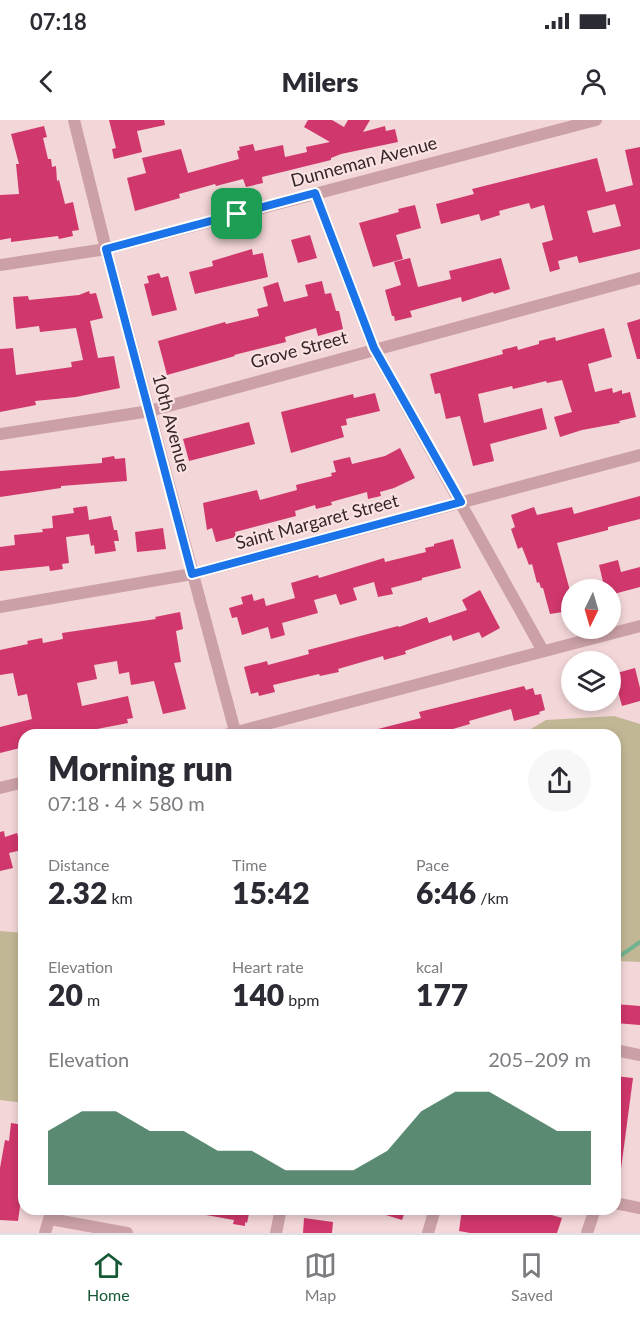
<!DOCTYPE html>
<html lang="en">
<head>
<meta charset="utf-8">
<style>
  :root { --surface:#fff; --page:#f7f7f7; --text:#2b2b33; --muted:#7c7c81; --line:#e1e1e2; --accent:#175937 }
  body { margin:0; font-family:Lato,sans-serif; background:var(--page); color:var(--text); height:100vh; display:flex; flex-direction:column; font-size:22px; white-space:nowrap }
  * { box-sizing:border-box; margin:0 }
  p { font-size:20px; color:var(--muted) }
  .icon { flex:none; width:33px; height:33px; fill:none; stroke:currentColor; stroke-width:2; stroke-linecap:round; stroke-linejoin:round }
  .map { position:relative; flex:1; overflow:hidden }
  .panel { position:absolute; left:18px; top:609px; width:603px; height:486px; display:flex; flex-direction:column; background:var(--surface); border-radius:18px; box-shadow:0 3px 9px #0003 }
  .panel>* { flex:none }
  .needle { width:39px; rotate:185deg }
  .fabs { position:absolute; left:561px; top:459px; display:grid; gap:12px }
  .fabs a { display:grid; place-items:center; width:60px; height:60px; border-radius:50%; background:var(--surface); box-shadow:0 3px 9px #0003; font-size:30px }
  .pin { position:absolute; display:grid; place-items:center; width:51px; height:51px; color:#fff; margin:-26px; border-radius:12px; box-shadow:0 3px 9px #0006 }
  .round { display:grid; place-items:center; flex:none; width:63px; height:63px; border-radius:32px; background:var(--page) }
  .summary { display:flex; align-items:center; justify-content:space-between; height:102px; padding:0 30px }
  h1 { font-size:33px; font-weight:800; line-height:45px }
  .stats { display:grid; grid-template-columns:repeat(3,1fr); gap:9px; height:102px; padding:6px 30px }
  .stats div { display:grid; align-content:center }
  .stats b { font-size:30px; font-weight:800 }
  .stats small { font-size:16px; font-weight:400 }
  .stats p { font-size:16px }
  .chart { height:168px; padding:12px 30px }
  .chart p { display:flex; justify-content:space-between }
  .chart svg { width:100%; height:108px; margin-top:6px; fill:var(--accent); opacity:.7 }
  .status { display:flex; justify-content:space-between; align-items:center; height:42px; padding:0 30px; background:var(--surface); direction:ltr }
  .status svg { height:16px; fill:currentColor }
  header { display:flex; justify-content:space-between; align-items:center; height:78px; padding:0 30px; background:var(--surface); font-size:27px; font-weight:800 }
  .tab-bar { display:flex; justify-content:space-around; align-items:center; height:84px; border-top:2px solid var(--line); background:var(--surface); font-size:16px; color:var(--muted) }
  .tab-bar a { display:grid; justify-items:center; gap:3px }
  .tab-bar .current { color:var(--accent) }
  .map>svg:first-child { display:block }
  .green { fill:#c2b795 }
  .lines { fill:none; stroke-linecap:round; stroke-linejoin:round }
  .stream { stroke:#73b28f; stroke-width:4 }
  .building { fill:#d0376c; fill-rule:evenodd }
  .street { stroke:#cba1a7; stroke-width:12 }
  .route-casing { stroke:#fff; stroke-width:12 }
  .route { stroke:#1a73e8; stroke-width:8 }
  .labels { text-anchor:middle; stroke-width:4.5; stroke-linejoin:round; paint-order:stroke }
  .street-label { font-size:18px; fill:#352529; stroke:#fae2e3 }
</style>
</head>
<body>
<div class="status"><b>07:18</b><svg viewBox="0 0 49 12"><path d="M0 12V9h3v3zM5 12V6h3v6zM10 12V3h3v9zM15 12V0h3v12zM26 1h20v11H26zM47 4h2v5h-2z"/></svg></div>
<header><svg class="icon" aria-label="back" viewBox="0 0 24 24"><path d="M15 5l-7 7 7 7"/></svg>Milers<svg class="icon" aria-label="person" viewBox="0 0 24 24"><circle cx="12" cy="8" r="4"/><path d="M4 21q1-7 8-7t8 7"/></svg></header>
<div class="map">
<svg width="640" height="1113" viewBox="0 0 640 1113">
  <rect width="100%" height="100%" fill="#f3d6d8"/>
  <!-- green -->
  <g class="green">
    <polygon points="614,596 640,604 640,842 615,841 615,615 521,615 546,600"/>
    <polygon points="0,811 24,813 24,983 0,980"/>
  </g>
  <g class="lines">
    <!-- stream -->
    <polyline class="stream" points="615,837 620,836 640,822"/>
  </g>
  <!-- building -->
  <g class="building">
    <polygon points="109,0 164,0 165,5 137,11 142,32 114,39 112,29 116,28"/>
    <polygon points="308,0 332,0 344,7 348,0 370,0 363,12 385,6 386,11 395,9 398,22 341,34 331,38 331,40 262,57 263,63 246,67 243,59 216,66 215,64 179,74 180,78 135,91 127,58 146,53 142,38 181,29 188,53 239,39 237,31 240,30 239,27 253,24 255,31 283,25 285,37 307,32 306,27 330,22 304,7"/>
    <polygon points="44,6 47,17 43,18 48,39 51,39 52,47 56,46 57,61 59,60 65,84 73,82 79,110 72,111 73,116 59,119 58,116 11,122 11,118 0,120 0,75 19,74 16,44 19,44 11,14"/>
    <path d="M640,27v102l-61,14 -2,-7 -19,5 2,8 -10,3 -8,-29 11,-3 -9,-35 -13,4 -2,-6 -30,8 1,4 -19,6 -2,-7 -38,10 -5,-20 38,-10 -2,-5 125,-31 9,34 27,-7 -8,-35zM615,84l6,22 -28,7 -6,-22z"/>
    <polygon points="415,85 421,108 396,115 403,139 373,147 359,103 399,92 398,89"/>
    <polygon points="310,115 317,138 298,143 291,120"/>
    <polygon points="252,129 253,135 263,133 268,157 195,174 189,152 213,146 212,141"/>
    <polygon points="410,138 418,167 451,159 449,151 501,138 510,169 494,174 493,172 462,182 461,177 410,191 412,197 395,201 394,196 392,196 385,170 401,165 394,142"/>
    <polygon points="159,153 161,158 168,156 177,190 152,196 144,164 149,163 147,156"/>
    <polygon points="322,161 325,174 331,173 336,191 339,191 343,209 318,216 316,208 285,217 286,222 234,235 235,236 167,255 158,221 225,202 226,204 259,196 257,189 268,186 263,167 278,162 284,182 308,176 305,165"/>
    <polygon points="89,171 90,174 96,173 103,198 90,201 98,238 114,236 120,268 76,277 35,281 36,285 0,292 0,229 13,228 16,255 72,247 71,242 83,240 76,208 40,212 39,206 16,209 13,177 28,176 29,180 79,175"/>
    <polygon points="640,199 640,239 637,239 627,203"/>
    <polygon points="604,208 612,237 588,244 595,272 612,268 613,273 622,270 622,274 630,272 636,297 619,301 620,303 582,310 560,317 554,297 572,292 562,260 547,263 546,261 513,269 512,266 478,274 484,303 542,288 547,309 490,324 494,341 473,346 460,296 446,299 440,273 435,274 430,254 503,234 502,230 517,226 518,230 539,224 539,221 555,217 556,221"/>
    <polygon points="375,273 380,291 346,299 347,305 341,306 344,317 291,333 281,292 353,274 354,278"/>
    <polygon points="249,302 255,324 189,341 183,319"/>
    <polygon points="400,328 415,358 394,368 380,372 381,376 368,379 367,372 331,382 332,385 316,389 315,385 295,391 296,396 235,412 236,417 216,422 212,408 207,410 203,383 257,370 260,380 297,370 296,365 332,356 331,353 336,352 333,341 350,337 352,344 385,336"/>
    <polygon points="114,336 115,339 125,338 127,361 61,366 61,368 0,377 0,351 102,343 102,338"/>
    <polygon points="640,376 640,399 608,407 608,410 557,423 572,478 572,488 569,491 550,494 543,468 541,468 539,462 537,463 532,444 529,445 522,427 518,429 511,409 515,407 511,395 534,387 537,395 572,387 574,394"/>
    <polygon points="87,386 89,400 111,396 114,410 117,410 119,421 114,421 116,431 95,434 94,425 91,426 89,414 66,417 69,443 62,444 63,449 50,451 49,446 0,451 0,427 15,425 14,415 43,412 42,409 53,408 52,396 74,393 73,388"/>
    <polygon points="163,408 166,429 137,432 135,412"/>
    <polygon points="453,419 461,448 422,458 422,460 391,468 393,474 378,477 374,462 353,468 357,480 340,485 336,474 314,480 318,493 282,503 285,515 271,519 268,507 242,515 237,497 232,498 229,488 243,484 241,477 252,474 254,481 264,478 266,486 295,478 291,463 318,455 319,458 384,438 385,442 426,432 425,428 434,426 434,424"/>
    <polygon points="618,440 621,452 640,447 640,467 610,475 610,470 605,470 599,445"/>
    <polygon points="480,470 500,508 482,518 479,512 453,521 451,515 405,531 406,534 384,540 383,536 338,549 339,552 320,556 319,554 273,565 275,572 259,576 258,572 251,574 244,547 267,541 268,545 309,534 308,530 398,506 399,507 427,497 429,503 467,490 462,480"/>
    <polygon points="180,492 183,509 176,511 181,542 174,543 186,589 163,594 154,561 131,565 129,552 119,554 117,541 94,545 97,559 77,563 82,586 128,576 133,598 127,599 128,603 97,609 98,613 88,615 87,612 71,615 24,615 24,627 0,633 0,607 32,599 27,574 18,576 13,553 0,555 0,530 28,524 27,521 42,518 43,523 63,519 62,513 156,499 155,497"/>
    <polygon points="635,548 640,568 640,581 622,586 613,554"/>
    <polygon points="524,566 526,570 533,568 535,575 541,574 545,590 539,592 540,594 514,601 511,589 469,601 470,604 439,613 440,615 371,615 370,611 421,598 419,592"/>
    <polygon points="4,711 5,717 17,713 22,730 9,733 13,748 0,751 0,712"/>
    <polygon points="615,884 640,886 640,905 615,903"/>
    <polygon points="615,956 633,958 621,1049 615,1048"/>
    <polygon points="11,1003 24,1005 24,1057 18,1101 0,1100 0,1048 5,1020 9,1021"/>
    <polygon points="207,1089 250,1089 247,1103 245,1102 245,1106 233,1104 234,1100 206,1095"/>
    <polygon points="374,1089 406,1089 402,1100 373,1091"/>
    <polygon points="462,1089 531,1089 562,1098 557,1113 470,1113 459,1111"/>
    <polygon points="304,1098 333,1102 332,1113 303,1113"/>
  </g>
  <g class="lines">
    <!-- street -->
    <g class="street">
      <polyline points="74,0 106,129 236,615"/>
      <polyline points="315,73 374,228 543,531"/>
      <polyline points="0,145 106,129 596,0"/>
      <polyline points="0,314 150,291 640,158"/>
      <polyline points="0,487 192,454 640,335"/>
      <polyline points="225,615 640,506"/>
      <polyline points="0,668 24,662"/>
      <polyline points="615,930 640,935"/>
      <polyline points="615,1083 640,1088"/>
      <polyline points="50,1099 127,1113"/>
      <polyline points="45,1113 52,1089"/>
      <polyline points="276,1113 281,1089"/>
      <polyline points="428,1113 435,1089"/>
      <polyline points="587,1113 595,1089"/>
    </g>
  </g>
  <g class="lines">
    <defs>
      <polygon id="route" points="315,73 374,228 461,382 192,454 106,129"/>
    </defs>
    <!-- route casing -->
    <use href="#route" class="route-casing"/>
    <!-- route -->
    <use href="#route" class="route"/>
  </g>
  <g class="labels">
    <!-- street labels -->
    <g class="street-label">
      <text transform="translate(364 42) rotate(-15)" y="6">Dunneman Avenue</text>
      <text transform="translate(299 230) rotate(-15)" y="6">Grove Street</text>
      <text transform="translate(171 303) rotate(75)" y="6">10th Avenue</text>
      <text transform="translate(317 402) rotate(-15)" y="6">Saint Margaret Street</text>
    </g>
  </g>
</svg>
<div class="fabs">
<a><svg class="needle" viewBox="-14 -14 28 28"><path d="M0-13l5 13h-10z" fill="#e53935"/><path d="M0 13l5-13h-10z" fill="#7c7c81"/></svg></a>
<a><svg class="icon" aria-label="layers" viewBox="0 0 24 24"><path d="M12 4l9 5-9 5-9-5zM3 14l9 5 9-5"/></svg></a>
</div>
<div class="pin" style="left:237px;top:94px;background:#1e9e55"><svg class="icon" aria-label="arrive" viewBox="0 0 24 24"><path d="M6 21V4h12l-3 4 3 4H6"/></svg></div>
<section class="panel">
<div class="summary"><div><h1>Morning run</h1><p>07:18 · 4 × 580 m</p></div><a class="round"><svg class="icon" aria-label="share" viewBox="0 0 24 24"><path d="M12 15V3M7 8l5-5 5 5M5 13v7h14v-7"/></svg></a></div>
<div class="stats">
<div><p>Distance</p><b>2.32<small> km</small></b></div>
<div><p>Time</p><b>15:42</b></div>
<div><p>Pace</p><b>6:46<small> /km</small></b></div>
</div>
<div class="stats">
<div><p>Elevation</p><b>20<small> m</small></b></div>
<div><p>Heart rate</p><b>140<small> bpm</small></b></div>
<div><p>kcal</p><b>177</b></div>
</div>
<div class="chart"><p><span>Elevation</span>205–209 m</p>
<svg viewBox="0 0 160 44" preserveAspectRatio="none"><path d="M0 44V22L10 14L20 14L30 22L40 22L50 30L60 30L70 38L80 38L90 38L100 30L110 14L120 6L130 6L140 14L150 22L160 22V44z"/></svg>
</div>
</section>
</div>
<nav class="tab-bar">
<a class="current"><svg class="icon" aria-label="home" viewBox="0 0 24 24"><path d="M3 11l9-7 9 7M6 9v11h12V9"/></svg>Home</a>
<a><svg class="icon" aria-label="map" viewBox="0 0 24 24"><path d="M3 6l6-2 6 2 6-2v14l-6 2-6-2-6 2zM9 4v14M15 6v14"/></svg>Map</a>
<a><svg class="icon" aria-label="saved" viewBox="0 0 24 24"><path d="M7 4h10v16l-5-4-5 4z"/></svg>Saved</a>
</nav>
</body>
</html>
